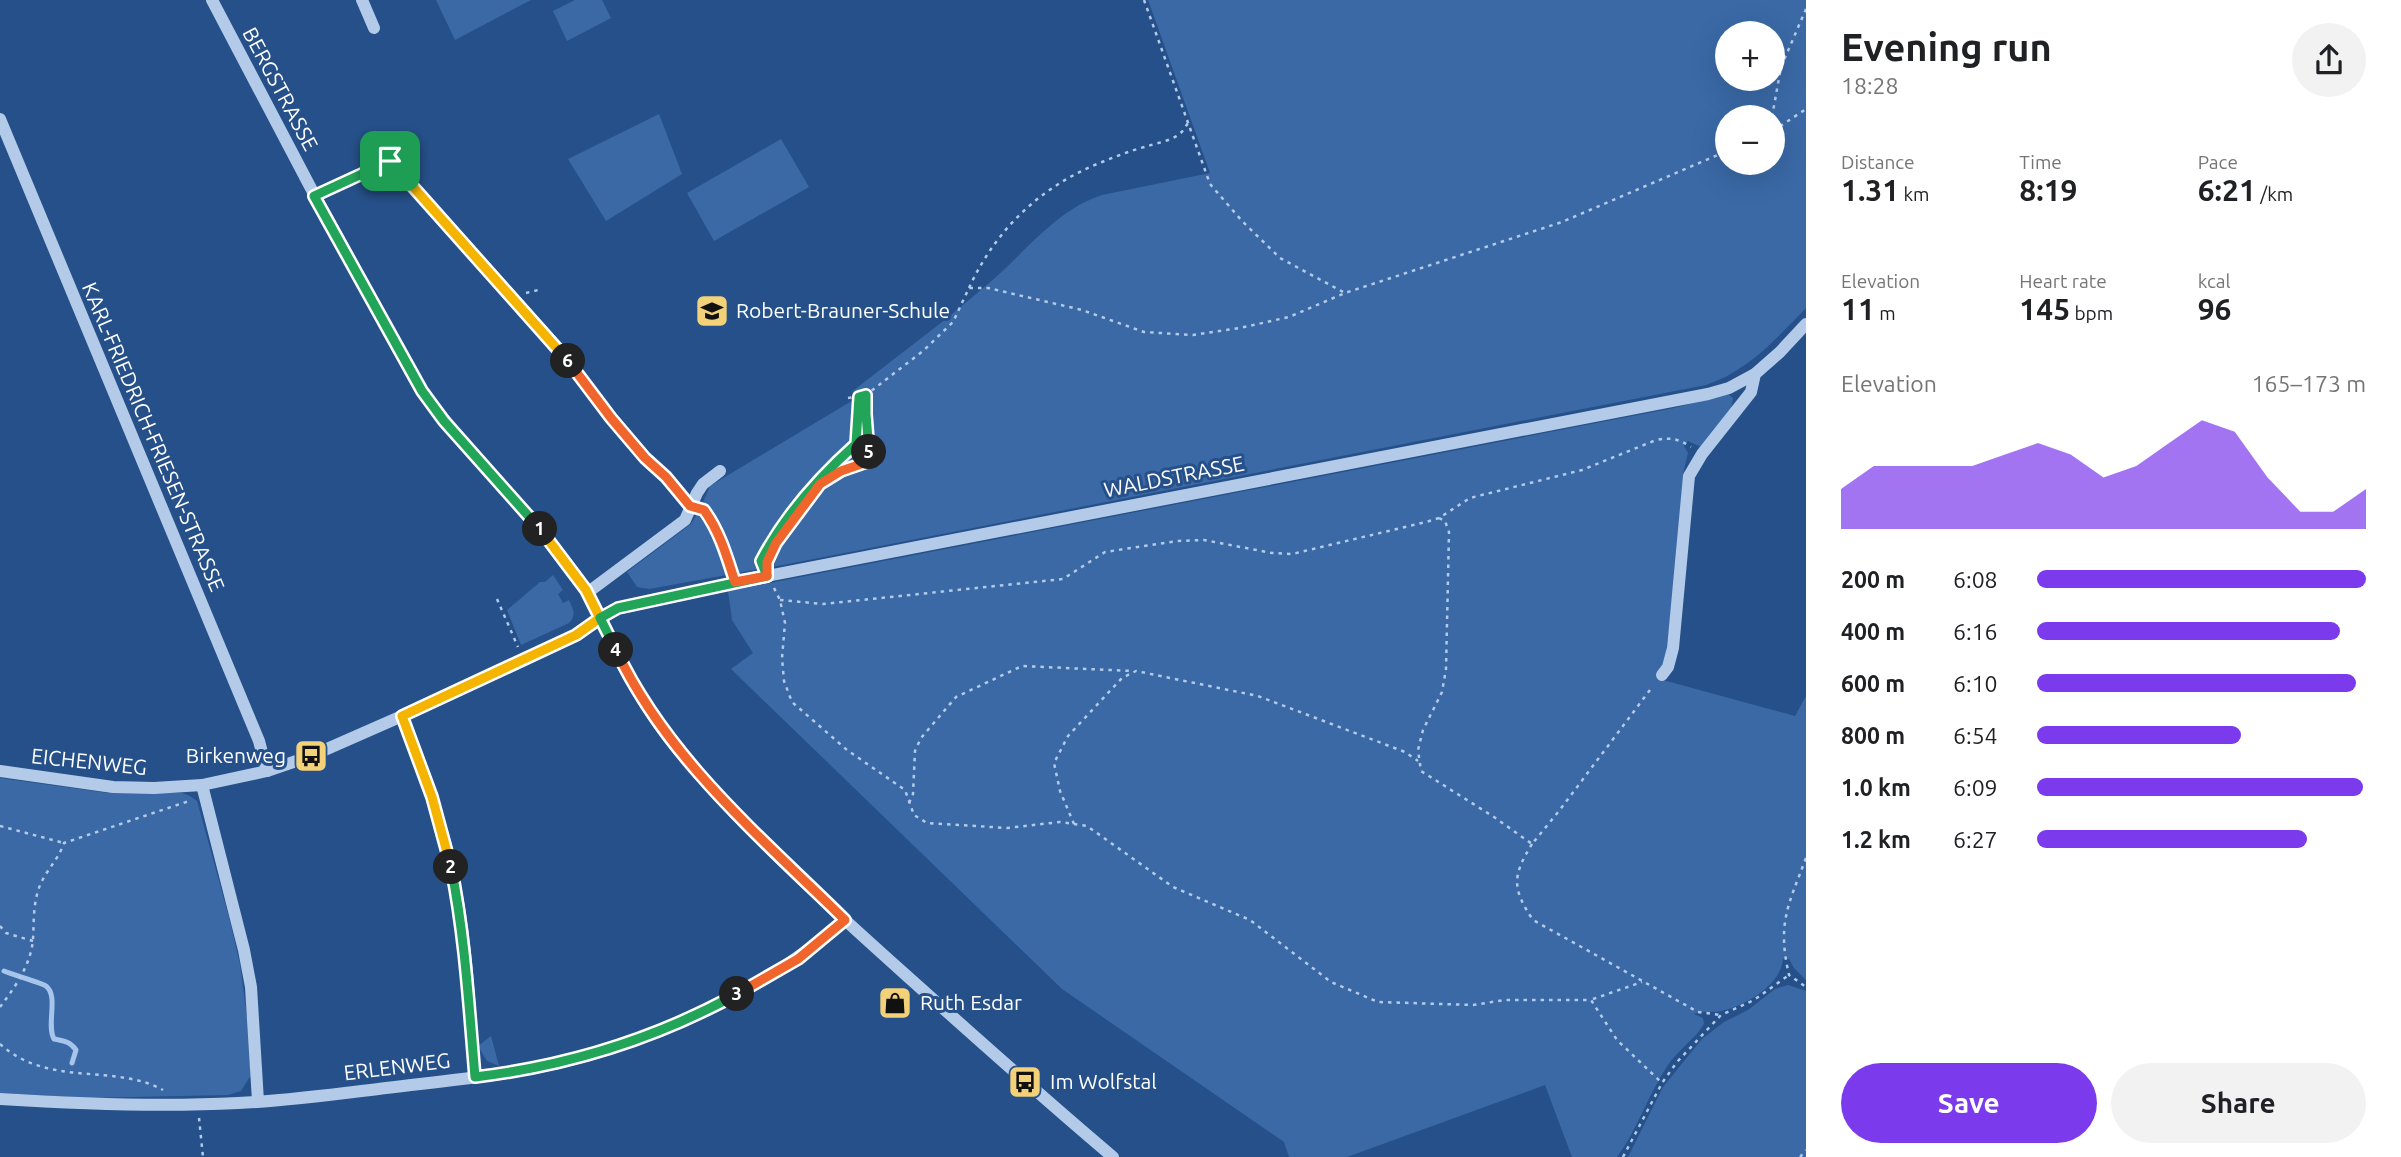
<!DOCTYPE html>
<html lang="en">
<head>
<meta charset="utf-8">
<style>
  :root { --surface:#fff; --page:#f2f2f2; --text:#202124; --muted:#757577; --accent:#7c3aed }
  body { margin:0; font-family:Ubuntu,sans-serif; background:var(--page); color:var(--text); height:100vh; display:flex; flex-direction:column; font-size:26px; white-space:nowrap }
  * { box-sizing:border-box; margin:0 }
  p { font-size:23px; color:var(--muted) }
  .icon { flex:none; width:38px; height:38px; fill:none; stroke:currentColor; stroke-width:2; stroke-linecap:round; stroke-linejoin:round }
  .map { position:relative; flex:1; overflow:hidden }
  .sheet { display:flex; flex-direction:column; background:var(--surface); width:595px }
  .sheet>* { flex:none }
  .fabs { position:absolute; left:1715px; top:21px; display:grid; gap:14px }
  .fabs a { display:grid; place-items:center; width:70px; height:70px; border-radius:50%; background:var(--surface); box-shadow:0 7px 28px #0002; font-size:35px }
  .pin { position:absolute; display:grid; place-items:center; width:60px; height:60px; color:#fff; margin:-30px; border-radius:14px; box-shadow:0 4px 10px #0006 }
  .km { position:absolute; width:35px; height:35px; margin:-18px; border-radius:50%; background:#222; color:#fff; font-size:19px; line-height:35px; text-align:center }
  .round { display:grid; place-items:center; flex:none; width:74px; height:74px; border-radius:37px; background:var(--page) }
  .head { display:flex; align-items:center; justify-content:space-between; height:119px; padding:0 35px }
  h1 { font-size:38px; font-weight:700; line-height:52px }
  .metrics { display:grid; grid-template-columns:repeat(3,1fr); gap:10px; height:119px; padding:7px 35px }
  .metrics div { display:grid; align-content:center }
  .metrics b { font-size:30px; font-weight:700 }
  .metrics small { font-size:19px; font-weight:400 }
  .metrics p { font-size:19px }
  .chart { height:196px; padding:14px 35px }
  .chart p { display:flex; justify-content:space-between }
  .chart svg { width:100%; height:126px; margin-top:7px; fill:var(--accent); opacity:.7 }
  .action { display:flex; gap:14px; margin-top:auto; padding:14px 35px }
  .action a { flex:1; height:80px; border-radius:42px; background:var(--accent); color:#fff; font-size:28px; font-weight:700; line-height:80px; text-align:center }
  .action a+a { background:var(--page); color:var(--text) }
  ul { padding:0 35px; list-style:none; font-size:23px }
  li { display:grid; grid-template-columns:112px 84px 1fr; align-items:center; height:52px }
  li i { height:18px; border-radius:9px; background:var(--accent) }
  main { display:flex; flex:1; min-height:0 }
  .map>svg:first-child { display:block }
  .green { fill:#3a69a6; fill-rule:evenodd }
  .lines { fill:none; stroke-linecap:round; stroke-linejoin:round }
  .stream { stroke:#a7c5ea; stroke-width:5 }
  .path { stroke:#b3cbe9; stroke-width:2.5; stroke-dasharray:3.5 5; stroke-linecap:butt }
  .minor { stroke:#b3cbe9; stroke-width:12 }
  .split-1-casing { stroke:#fff; stroke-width:14 }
  .split-2-casing { stroke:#fff; stroke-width:14 }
  .split-3-casing { stroke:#fff; stroke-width:14 }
  .split-4-casing { stroke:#fff; stroke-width:14 }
  .split-5-casing { stroke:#fff; stroke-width:14 }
  .split-6-casing { stroke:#fff; stroke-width:14 }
  .split-7-casing { stroke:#fff; stroke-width:14 }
  .split-1 { stroke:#22a559; stroke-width:9 }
  .split-2 { stroke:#f5b400; stroke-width:9 }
  .split-3 { stroke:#22a559; stroke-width:9 }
  .split-4 { stroke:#f0652b; stroke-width:9 }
  .split-5 { stroke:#22a559; stroke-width:9 }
  .split-6 { stroke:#f0652b; stroke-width:9 }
  .split-7 { stroke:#f5b400; stroke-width:9 }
  .labels { text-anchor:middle; stroke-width:6; stroke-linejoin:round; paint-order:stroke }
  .street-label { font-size:21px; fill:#fff; stroke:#265089 }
  .poi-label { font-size:21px; fill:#fff; stroke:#265089; text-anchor:start }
</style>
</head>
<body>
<main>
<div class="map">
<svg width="1806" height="1157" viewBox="0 0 1806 1157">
  <rect width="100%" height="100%" fill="#265089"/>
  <!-- green -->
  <g class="green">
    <polygon points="436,0 531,0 455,40"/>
    <polygon points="575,0 602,0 611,18 567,41 553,11"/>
    <path d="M1148,0h658v308c-30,31 -58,63 -100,77l-918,179 -139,25 -12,-2 -10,-15 64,-48 9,-15 10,-23 145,-87 -2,-8c48,-38 98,-74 143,-114 33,-30 63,-68 106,-82l108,-22zM1727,33h46v46h-46zM1727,117h46v46h-46z"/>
    <polygon points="659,114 682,174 606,221 568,159"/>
    <polygon points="781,139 809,187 714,241 687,193"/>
    <path d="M1728,394l5,4 -2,11 -30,38 -13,-6 -4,5 4,7 -5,21v29l-20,177 132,36 11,-20v284l-12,-12 -5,-9h-6c-2,26 -38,47 -62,52 -10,2 -17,-1 -27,3l9,4 1,6c-9,15 -26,26 -36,41 -20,29 -30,64 -51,92h-45l-27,-72 -198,72h-58l-5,-15 -222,-153 -331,-320 22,-16 -21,-33 -4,-29 946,-183z"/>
    <path d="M553,575l10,15 -5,4 5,9 6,-3c4,9 8,15 0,23l-48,22 -14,-35 33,-28h5z"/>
    <polygon points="0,778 108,793 182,793 190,796 197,801 229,917 240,964 249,1033 251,1075 241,1091 228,1095 87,1098 0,1093"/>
    <polygon points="1788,985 1806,991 1806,1157 1628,1157 1663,1087 1702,1039 1724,1022 1748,1010 1775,989"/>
    <polygon points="491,1036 499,1066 487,1061 478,1046"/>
  </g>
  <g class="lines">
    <!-- stream -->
    <path class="stream" d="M4,971c9,4 36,11 42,15 13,10 0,39 8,53 9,2 16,2 22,11l-4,13"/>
    <!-- path -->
    <g class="path">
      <polyline points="1144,0 1210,184 1242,221 1280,258 1345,293"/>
      <polyline points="1772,117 1781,67 1806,9"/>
      <polyline points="1773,131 1806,109"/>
      <path d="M969,288c27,-59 72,-102 133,-126 15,-6 30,-12 46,-16 9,-3 22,-5 30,-11 5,-3 7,-8 10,-12"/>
      <polyline points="526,293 538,290"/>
      <polyline points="848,398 866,395 923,351 953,322 969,288 988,288 1082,310 1144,332 1193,335 1240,328 1289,317 1345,293 1562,222 1727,151"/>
      <polyline points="705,512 723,545 731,569"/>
      <polyline points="1439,518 1445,521 1449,532 1446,669 1442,692 1423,730 1418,750 1421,771 1494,817 1532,844 1559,811 1653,686"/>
      <path d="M767,562l9,-19 44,-59 21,-13 26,-9c6,-13 -1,-49 -1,-66"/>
      <path d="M762,563l-1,-2c24,-46 57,-83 95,-117l3,-48"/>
      <polyline points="774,588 780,600 785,623 782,658 784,681 792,702 847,750 905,790 914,815 927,823 1007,828 1060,822 1087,826 1173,887 1250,920 1331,982 1378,1002 1473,1005 1505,1000 1591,1000 1617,1040 1662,1083"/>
      <polyline points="497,599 518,647"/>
      <path d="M780,600l43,4 240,-25 42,-27 72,-11 27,-1 68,13 20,1 134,-32 13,-4 31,-20 112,-28 74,-30c15,-3 23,-1 35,7"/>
      <polyline points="909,803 913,794 915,751 921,738 956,697 1022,666 1132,671"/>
      <polyline points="1074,824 1060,791 1054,763 1068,736 1122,678 1136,671 1258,696 1405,752 1418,761"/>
      <polyline points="0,826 64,843"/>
      <path d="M1532,844c-20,32 -20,45 1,76l165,92 23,3"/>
      <path d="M1806,858c-18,48 -29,65 -17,117l17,12"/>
      <polyline points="0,926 6,933 33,941"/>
      <polyline points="1593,999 1642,982"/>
      <path d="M0,1007c15,-20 31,-42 33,-68 1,-16 0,-32 5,-48 5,-18 20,-30 26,-48l125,-42"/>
      <path d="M0,1044c49,44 114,19 163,46"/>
      <polyline points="199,1118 203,1157"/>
      <polyline points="1623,1157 1662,1083 1677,1062 1721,1015 1754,1000 1789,975"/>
      <polyline points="1800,1157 1806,1150"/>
    </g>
    <!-- minor -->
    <g class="minor">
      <path d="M212,0l103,196 107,195c50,68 113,125 161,195 15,22 24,47 36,71 18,36 39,70 66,101 67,79 145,149 222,218 68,61 136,122 206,181"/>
      <polyline points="362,0 374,28"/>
      <polyline points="0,119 259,741 267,771"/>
      <polyline points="315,196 390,161 557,347 611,418 645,458 666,477 690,506"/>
      <polyline points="587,593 685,520 697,493 703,484 720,471"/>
      <polyline points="1662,675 1668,667 1673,648 1689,476 1702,454 1751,392 1755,374 1780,352 1806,324"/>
      <path d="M402,716c24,60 45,121 56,185 10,58 12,118 17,177"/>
      <polyline points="0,771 113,787 154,788 202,785 267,771 311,756 402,716 576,635 618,608 767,576 1708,394 1729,388 1755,374"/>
      <polyline points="202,785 244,950 251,987 258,1101"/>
      <path d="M0,1099c79,5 159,8 238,4 49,-2 99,-9 148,-15 57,-7 116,-12 172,-25 104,-25 207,-73 287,-143"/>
    </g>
  </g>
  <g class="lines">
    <defs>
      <polyline id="split-1" points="390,161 314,196 422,391 444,421 540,529"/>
      <polyline id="split-2" points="451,867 432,797 402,716 576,635 600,618 586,590 540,529"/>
      <path id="split-3" d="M451,867c14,69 18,140 24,210 92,-11 180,-38 262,-83"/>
      <path id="split-4" d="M616,650c51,109 145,187 229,270l-47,39 -61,35"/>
      <path id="split-5" d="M616,650l-16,-32 18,-10 149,-32 -6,-15c24,-46 57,-83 95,-117l3,-47 7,-2v19l3,38"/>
      <path id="split-6" d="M568,361l43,57 34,40 21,19 24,29 14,4c16,22 23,47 31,72l32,-6v-14l9,-19 44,-59 21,-13 26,-9 2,-10"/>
      <polyline id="split-7" points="390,161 568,361"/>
    </defs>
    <!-- split-1 casing -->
    <use href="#split-1" class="split-1-casing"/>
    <!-- split-2 casing -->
    <use href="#split-2" class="split-2-casing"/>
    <!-- split-3 casing -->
    <use href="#split-3" class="split-3-casing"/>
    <!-- split-4 casing -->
    <use href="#split-4" class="split-4-casing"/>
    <!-- split-5 casing -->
    <use href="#split-5" class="split-5-casing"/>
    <!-- split-6 casing -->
    <use href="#split-6" class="split-6-casing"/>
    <!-- split-7 casing -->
    <use href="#split-7" class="split-7-casing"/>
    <!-- split-1 -->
    <use href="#split-1" class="split-1"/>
    <!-- split-2 -->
    <use href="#split-2" class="split-2"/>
    <!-- split-3 -->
    <use href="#split-3" class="split-3"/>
    <!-- split-4 -->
    <use href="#split-4" class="split-4"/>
    <!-- split-5 -->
    <use href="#split-5" class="split-5"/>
    <!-- split-6 -->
    <use href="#split-6" class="split-6"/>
    <!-- split-7 -->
    <use href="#split-7" class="split-7"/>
  </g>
  <!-- icons -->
  <defs>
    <symbol id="school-square" viewBox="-11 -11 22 22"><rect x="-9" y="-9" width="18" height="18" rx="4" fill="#f2d178" stroke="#265089"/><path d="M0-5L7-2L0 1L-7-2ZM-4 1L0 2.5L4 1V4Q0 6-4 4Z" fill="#111"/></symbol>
    <symbol id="bus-square" viewBox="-11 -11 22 22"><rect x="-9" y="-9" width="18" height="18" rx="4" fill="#f2d178" stroke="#265089"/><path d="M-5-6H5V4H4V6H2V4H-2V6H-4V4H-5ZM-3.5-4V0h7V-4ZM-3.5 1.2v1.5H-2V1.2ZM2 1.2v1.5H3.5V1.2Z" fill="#111"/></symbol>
    <symbol id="shop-square" viewBox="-11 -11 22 22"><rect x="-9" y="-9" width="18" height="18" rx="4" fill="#f2d178" stroke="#265089"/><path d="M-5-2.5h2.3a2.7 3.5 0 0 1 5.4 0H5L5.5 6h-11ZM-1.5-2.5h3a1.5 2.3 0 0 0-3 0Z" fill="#111"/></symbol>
  </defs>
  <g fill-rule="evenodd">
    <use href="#school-square" x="693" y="292" width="38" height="38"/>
    <use href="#bus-square" x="292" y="737" width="38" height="38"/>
    <use href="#shop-square" x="876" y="984" width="38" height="38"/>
    <use href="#bus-square" x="1006" y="1063" width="38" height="38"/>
  </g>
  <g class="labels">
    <!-- street labels -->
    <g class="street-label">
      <text transform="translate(280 89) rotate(62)" y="7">BERGSTRASSE</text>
      <text transform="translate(153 437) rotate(67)" y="7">KARL-FRIEDRICH-FRIESEN-STRASSE</text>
      <text transform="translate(1174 477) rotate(-11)" y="7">WALDSTRASSE</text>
      <text transform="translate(89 762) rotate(6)" y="7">EICHENWEG</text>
      <text transform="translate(397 1067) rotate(-7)" y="7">ERLENWEG</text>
    </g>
    <!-- poi labels -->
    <g class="poi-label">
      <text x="736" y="318">Robert-Brauner-Schule</text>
      <text x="286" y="763" text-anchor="end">Birkenweg</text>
      <text x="920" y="1010">Ruth Esdar</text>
      <text x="1050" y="1089">Im Wolfstal</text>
    </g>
  </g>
</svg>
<div class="fabs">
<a>+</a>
<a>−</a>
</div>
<div class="pin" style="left:390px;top:161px;background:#1e9e55"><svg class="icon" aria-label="arrive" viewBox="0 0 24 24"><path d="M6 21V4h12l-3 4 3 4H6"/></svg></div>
<b class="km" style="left:540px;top:529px">1</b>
<b class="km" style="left:451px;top:867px">2</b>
<b class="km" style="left:737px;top:994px">3</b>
<b class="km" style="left:616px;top:650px">4</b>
<b class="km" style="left:869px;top:452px">5</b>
<b class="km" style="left:568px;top:361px">6</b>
</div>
<section class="sheet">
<div class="head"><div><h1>Evening run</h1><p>18:28</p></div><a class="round"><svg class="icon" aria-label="share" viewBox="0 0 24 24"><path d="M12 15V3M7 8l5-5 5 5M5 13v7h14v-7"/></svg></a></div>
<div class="metrics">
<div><p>Distance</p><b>1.31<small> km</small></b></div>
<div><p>Time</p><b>8:19</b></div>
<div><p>Pace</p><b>6:21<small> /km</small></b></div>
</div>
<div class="metrics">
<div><p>Elevation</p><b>11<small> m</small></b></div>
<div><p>Heart rate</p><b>145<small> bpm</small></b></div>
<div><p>kcal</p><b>96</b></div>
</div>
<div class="chart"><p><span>Elevation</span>165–173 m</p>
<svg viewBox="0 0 160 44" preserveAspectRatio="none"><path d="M0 44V30L10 22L20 22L30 22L40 22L50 18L60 14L70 18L80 26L90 22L100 14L110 6L120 10L130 26L140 38L150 38L160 30V44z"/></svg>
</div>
<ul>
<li><b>200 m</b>6:08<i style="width:100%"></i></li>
<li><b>400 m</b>6:16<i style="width:92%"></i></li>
<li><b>600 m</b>6:10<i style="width:97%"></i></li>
<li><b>800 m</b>6:54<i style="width:62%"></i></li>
<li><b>1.0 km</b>6:09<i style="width:99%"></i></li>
<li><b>1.2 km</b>6:27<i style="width:82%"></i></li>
</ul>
<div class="action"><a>Save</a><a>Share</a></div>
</section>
</main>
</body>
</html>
